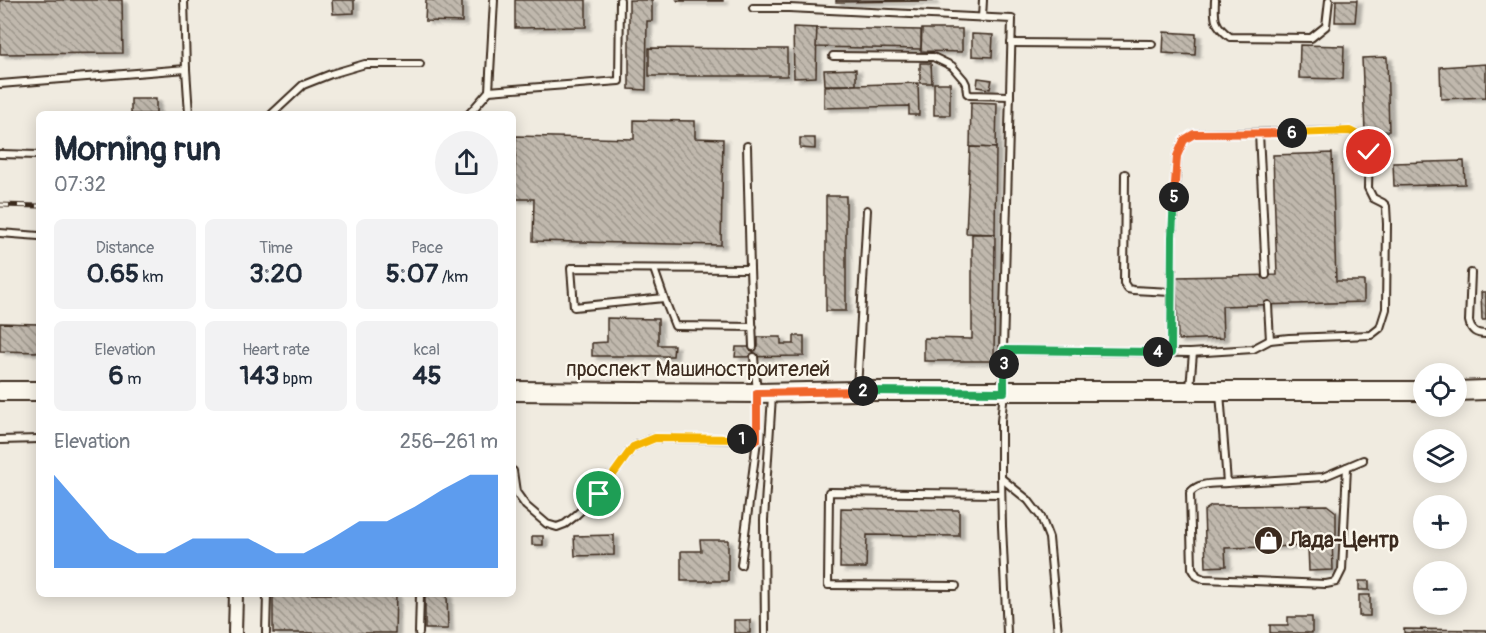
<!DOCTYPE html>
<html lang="en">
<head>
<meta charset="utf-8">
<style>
  :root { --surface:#fff; --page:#f2f2f3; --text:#1f2937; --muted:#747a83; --accent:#1a73e8 }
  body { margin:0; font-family:Pangolin,sans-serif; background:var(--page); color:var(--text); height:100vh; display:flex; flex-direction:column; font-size:22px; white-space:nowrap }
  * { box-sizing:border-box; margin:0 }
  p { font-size:20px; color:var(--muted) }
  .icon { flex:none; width:33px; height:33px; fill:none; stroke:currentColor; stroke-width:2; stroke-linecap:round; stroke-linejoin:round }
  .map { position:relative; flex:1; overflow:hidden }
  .details { position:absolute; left:36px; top:111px; width:480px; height:486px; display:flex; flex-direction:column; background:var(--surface); border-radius:9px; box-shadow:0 3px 15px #0003 }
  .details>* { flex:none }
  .fabs { position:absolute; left:1413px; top:363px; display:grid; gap:12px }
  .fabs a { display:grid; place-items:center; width:54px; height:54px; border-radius:50%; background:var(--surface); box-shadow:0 3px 15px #0003; font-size:30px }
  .pin { position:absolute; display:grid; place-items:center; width:51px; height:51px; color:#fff; margin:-26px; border:3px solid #fff; border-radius:50%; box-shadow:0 2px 6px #0007 }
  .km { position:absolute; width:30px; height:30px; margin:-15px; border-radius:50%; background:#222; color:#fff; font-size:16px; line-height:30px; text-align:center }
  .round { display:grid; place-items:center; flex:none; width:63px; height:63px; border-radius:32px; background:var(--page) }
  .summary { display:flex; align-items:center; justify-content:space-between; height:102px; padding:0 18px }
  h1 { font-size:33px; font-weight:700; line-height:45px }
  .metrics { display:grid; grid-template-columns:repeat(3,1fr); gap:9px; height:102px; padding:6px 18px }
  .metrics div { display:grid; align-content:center; border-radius:9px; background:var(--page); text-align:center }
  .metrics b { font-size:26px; font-weight:700 }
  .metrics small { font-size:16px; font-weight:400 }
  .metrics p { font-size:16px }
  .chart { height:168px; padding:12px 18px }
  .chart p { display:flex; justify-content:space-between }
  .chart svg { width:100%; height:108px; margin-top:6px; fill:var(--accent); opacity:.7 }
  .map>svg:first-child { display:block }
  .building { fill:url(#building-back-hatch); stroke:#3b2a1e; stroke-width:1.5; filter:url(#shadow) }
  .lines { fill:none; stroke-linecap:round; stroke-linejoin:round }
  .lane-casing { stroke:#3b2a1e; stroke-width:10 }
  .street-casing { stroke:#3b2a1e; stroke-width:16 }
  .primary-casing { stroke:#3b2a1e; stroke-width:22 }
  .lane { stroke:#fbf7ec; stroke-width:6 }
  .street { stroke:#fbf7ec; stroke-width:12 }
  .primary { stroke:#fbf7ec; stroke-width:18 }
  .rail-casing { stroke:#3b2a1e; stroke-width:5 }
  .rail { stroke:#fbf7ec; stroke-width:3; stroke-dasharray:9; stroke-linecap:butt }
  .split-1-casing { stroke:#fff; stroke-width:12 }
  .split-2-casing { stroke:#fff; stroke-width:12 }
  .split-3-casing { stroke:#fff; stroke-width:12 }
  .split-4-casing { stroke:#fff; stroke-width:12 }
  .split-5-casing { stroke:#fff; stroke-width:12 }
  .split-6-casing { stroke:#fff; stroke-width:12 }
  .split-7-casing { stroke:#fff; stroke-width:12 }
  .split-1 { stroke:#f5b400; stroke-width:8 }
  .split-2 { stroke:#f0652b; stroke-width:8 }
  .split-3 { stroke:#22a559; stroke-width:8 }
  .split-4 { stroke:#22a559; stroke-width:8 }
  .split-5 { stroke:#22a559; stroke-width:8 }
  .split-6 { stroke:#f0652b; stroke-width:8 }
  .split-7 { stroke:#f5b400; stroke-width:8 }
  .labels { text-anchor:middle; stroke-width:4.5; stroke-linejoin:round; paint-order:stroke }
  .street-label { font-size:21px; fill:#3b2a1e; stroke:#fbf7ec }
  .poi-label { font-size:21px; font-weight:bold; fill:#3b2a1e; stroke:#fbf7ec; text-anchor:start }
</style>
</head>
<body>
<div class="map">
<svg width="1486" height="633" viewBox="0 0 1486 633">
  <defs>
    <pattern id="building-back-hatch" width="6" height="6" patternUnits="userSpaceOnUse" patternTransform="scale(1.5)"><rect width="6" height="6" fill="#c0b8ad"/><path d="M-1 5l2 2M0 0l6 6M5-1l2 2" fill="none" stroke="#9d968c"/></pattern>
    <filter id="shadow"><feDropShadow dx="5" dy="3" stdDeviation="1.5" flood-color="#0004"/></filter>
  </defs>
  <rect width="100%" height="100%" fill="#f0ebe0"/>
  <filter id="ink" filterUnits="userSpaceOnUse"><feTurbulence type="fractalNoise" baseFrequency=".0167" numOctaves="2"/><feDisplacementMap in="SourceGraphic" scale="12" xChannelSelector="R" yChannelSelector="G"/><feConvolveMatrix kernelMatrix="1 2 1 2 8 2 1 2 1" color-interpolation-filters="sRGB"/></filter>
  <g filter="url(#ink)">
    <!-- building -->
    <g class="building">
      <polygon points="0,0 122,0 123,53 0,54"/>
      <polygon points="332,0 354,0 354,13 333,14"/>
      <polygon points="426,0 462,0 462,22 425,21"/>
      <polygon points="515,0 586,0 586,27 515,28"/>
      <polygon points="629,0 652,0 652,21 647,21 646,90 629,89"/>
      <polygon points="677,0 723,0 723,1 678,1"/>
      <polygon points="836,0 933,0 933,1 836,2"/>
      <polygon points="1336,0 1357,0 1355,22 1335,22"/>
      <polygon points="793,27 817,28 816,77 794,78"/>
      <polygon points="817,28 921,30 921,49 816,47"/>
      <polygon points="922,29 962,29 962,52 921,51"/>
      <polygon points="1164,32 1196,34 1195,55 1163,53"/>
      <polygon points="972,34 993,35 992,57 972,56"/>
      <polygon points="1300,45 1344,46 1343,79 1299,78"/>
      <polygon points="649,48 787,49 787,76 649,76"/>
      <polygon points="1387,57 1389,131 1365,132 1362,58"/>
      <polygon points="920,63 931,63 932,83 920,83"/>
      <polygon points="1486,64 1486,97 1441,99 1440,67"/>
      <polygon points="856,69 856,85 825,85 824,70"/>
      <polygon points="978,78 992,80 990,89 977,87"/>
      <polygon points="918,83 919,115 909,115 909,106 824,108 824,86"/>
      <rect x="934" y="83" width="16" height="32"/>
      <rect x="131" y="99" width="25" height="15"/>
      <polygon points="971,102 997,103 996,148 970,147"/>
      <polygon points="634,120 695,121 695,138 723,139 721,245 533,241 534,199 514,199 516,136 634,139"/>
      <polygon points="800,138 815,138 815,149 800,148"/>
      <polygon points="970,147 996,148 995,234 966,233"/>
      <polygon points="1332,153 1336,281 1364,281 1364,302 1222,306 1223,338 1178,340 1176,277 1277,275 1273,155"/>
      <polygon points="1464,161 1465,184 1394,186 1393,163"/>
      <rect x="826" y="196" width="20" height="115"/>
      <polygon points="972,234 995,234 994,361 924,361 924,338 972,339"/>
      <polygon points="1481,292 1486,292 1486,320 1482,320"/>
      <polygon points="607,318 658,319 658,345 674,345 673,356 592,356 592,343 607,342"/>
      <polygon points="0,323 39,324 39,352 0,351"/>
      <polygon points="794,336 804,336 804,356 735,357 736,347 758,347 758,337 781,337 781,344 794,344"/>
      <polygon points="1327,505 1336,512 1336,535 1332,535 1333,570 1309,571 1308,546 1225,548 1226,566 1206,567 1204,511 1211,506"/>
      <polygon points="841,508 959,510 959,536 867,535 866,568 840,568"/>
      <polygon points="614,535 614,555 575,556 574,536"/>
      <rect x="532" y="536" width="11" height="9"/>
      <polygon points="700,540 728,540 728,581 681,581 681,551 701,551"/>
      <rect x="1359" y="581" width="10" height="9"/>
      <polygon points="273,594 396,594 395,633 273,633"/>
      <polygon points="425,594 447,594 448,629 425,629"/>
      <rect x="1359" y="595" width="11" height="21"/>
      <polygon points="1288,617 1312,617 1312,633 1270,633 1270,625 1288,625"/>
      <rect x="734" y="620" width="16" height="13"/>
      <polygon points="1404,629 1486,630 1486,633 1404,633"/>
    </g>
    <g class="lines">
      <defs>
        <g id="lane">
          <polyline points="184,0 186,69 189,114"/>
          <path d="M1215,0c-1,19 -1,25 15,37l81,1 15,-12 3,-26"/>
          <polyline points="753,8 789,8 1012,19 1003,350 1004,392 1001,421 1001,478 1002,526 1007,633"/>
          <polyline points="982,18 983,0"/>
          <polyline points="1011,43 1152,44"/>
          <polyline points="833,56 933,57 952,66 964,80 966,84 967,93 970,95 1010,96"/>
          <polyline points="0,84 186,69"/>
          <polyline points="489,91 619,81 620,0"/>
          <polyline points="272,114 303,85 331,74 365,64 420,64"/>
          <polyline points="469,114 489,91 494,0"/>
          <polyline points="1259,133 1266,275"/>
          <polyline points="747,146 750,269"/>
          <polyline points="0,154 39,155"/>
          <polyline points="1125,174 1124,283 1128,289 1133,290 1171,292"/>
          <polyline points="0,233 39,236"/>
          <polyline points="654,269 664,298 675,326 753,327"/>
          <path d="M1471,273l-2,48c2,10 7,13 17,13"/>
          <polyline points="664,298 574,307 571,268 750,269 753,347"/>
          <polyline points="1268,305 1270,340"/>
          <polyline points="1003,350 1190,353 1253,349 1270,340 1289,338 1371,335 1380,328 1386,309 1387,224 1386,206 1383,203 1373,198 1368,188 1369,152 1364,138 1350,131 1194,134 1184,140 1177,156 1172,237 1171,353"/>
          <polyline points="1190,388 1193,353"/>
          <polyline points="857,390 867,210"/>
          <polyline points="1220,393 1227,483 1323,477 1363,460"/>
          <polyline points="0,440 39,439"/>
          <polyline points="513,471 516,492 526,506 547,524 557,527 565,524 574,517 599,494 633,447 655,438 757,440"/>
          <polyline points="1001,478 1028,500 1041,517 1049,538 1058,633"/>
          <path d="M1227,483c-13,1 -29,-1 -37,10l2,75 5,8 7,3 122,5 10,-2 6,-12 5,-103"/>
          <polyline points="741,565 757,440 757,393 754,357"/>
          <polyline points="956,586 828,585 829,492 1001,494"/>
          <polyline points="266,633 267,594"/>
          <polyline points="419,633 420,594"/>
          <polyline points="765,633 764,520 772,396"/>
        </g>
        <polyline id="street" points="235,633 236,594"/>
        <g id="primary">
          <polyline points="0,391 39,391"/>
          <polyline points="513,391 757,393 857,391 1424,391"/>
          <polyline points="1456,391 1486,390"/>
        </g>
      </defs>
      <!-- lane casing -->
      <use href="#lane" class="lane-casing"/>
      <!-- street casing -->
      <use href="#street" class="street-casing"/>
      <!-- primary casing -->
      <use href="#primary" class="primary-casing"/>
      <!-- lane -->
      <use href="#lane" class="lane"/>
      <!-- street -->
      <use href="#street" class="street"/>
      <!-- primary -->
      <use href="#primary" class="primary"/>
      <defs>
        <polyline id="rail" points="0,205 39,206"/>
      </defs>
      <!-- rail casing -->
      <use href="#rail" class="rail-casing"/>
      <!-- rail -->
      <use href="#rail" class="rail"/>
    </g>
  </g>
  <g class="lines" filter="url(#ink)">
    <defs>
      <polyline id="split-1" points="599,494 633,447 655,438 742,439"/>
      <polyline id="split-2" points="742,439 757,440 757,393 863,391"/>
      <polyline id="split-3" points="863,391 1004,392 1004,364"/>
      <polyline id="split-4" points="1004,364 1004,350 1158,352"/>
      <polyline id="split-5" points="1158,352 1171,353 1172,237 1174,197"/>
      <polyline id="split-6" points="1174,197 1177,156 1184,140 1194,134 1292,133"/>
      <polyline id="split-7" points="1292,133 1350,131 1364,138 1369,152"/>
    </defs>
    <!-- split-1 casing -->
    <use href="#split-1" class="split-1-casing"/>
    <!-- split-2 casing -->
    <use href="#split-2" class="split-2-casing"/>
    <!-- split-3 casing -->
    <use href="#split-3" class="split-3-casing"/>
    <!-- split-4 casing -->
    <use href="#split-4" class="split-4-casing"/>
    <!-- split-5 casing -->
    <use href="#split-5" class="split-5-casing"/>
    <!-- split-6 casing -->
    <use href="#split-6" class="split-6-casing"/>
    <!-- split-7 casing -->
    <use href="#split-7" class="split-7-casing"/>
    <!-- split-1 -->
    <use href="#split-1" class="split-1"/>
    <!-- split-2 -->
    <use href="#split-2" class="split-2"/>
    <!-- split-3 -->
    <use href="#split-3" class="split-3"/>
    <!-- split-4 -->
    <use href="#split-4" class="split-4"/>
    <!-- split-5 -->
    <use href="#split-5" class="split-5"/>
    <!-- split-6 -->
    <use href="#split-6" class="split-6"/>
    <!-- split-7 -->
    <use href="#split-7" class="split-7"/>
  </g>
  <!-- icons -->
  <defs>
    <symbol id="shop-disc" viewBox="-11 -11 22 22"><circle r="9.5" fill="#3b2a1e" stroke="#fbf7ec"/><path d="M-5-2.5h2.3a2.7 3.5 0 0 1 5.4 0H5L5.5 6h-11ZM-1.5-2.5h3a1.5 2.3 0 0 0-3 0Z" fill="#fff"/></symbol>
  </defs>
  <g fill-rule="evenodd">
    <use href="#shop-disc" x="1252" y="524" width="33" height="33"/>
  </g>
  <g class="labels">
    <!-- street labels -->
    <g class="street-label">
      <text x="698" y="376">проспект Машиностроителей</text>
    </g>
    <!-- poi labels -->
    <g class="poi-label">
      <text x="1289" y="547">Лада-Центр</text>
    </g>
  </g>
</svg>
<div class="fabs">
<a><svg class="icon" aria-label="locate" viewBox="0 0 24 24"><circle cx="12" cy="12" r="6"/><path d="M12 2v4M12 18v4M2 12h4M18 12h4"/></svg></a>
<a><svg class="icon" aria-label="layers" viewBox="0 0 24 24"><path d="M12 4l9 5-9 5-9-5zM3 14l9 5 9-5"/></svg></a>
<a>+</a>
<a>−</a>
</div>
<div class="pin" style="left:599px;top:494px;background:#1e9e55"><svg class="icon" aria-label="arrive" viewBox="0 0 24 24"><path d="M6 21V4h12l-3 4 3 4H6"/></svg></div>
<div class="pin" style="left:1369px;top:152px;background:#d93025"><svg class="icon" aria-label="check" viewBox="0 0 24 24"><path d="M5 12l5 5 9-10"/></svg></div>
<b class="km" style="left:742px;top:439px">1</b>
<b class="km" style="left:863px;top:391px">2</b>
<b class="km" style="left:1004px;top:364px">3</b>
<b class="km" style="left:1158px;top:352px">4</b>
<b class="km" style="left:1174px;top:197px">5</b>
<b class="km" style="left:1292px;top:133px">6</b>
<section class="details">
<div class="summary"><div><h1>Morning run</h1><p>07:32</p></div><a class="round"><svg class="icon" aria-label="share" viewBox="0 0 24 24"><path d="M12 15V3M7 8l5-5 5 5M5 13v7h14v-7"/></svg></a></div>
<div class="metrics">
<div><p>Distance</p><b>0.65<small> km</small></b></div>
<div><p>Time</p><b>3:20</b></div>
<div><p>Pace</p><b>5:07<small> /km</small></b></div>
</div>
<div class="metrics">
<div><p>Elevation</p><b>6<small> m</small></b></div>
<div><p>Heart rate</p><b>143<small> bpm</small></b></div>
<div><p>kcal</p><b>45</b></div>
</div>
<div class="chart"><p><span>Elevation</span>256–261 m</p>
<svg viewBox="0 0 160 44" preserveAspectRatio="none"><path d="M0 44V6L10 19L20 32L30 38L40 38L50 32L60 32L70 32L80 38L90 38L100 32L110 25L120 25L130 19L140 12L150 6L160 6V44z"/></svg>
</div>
</section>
</div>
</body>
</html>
